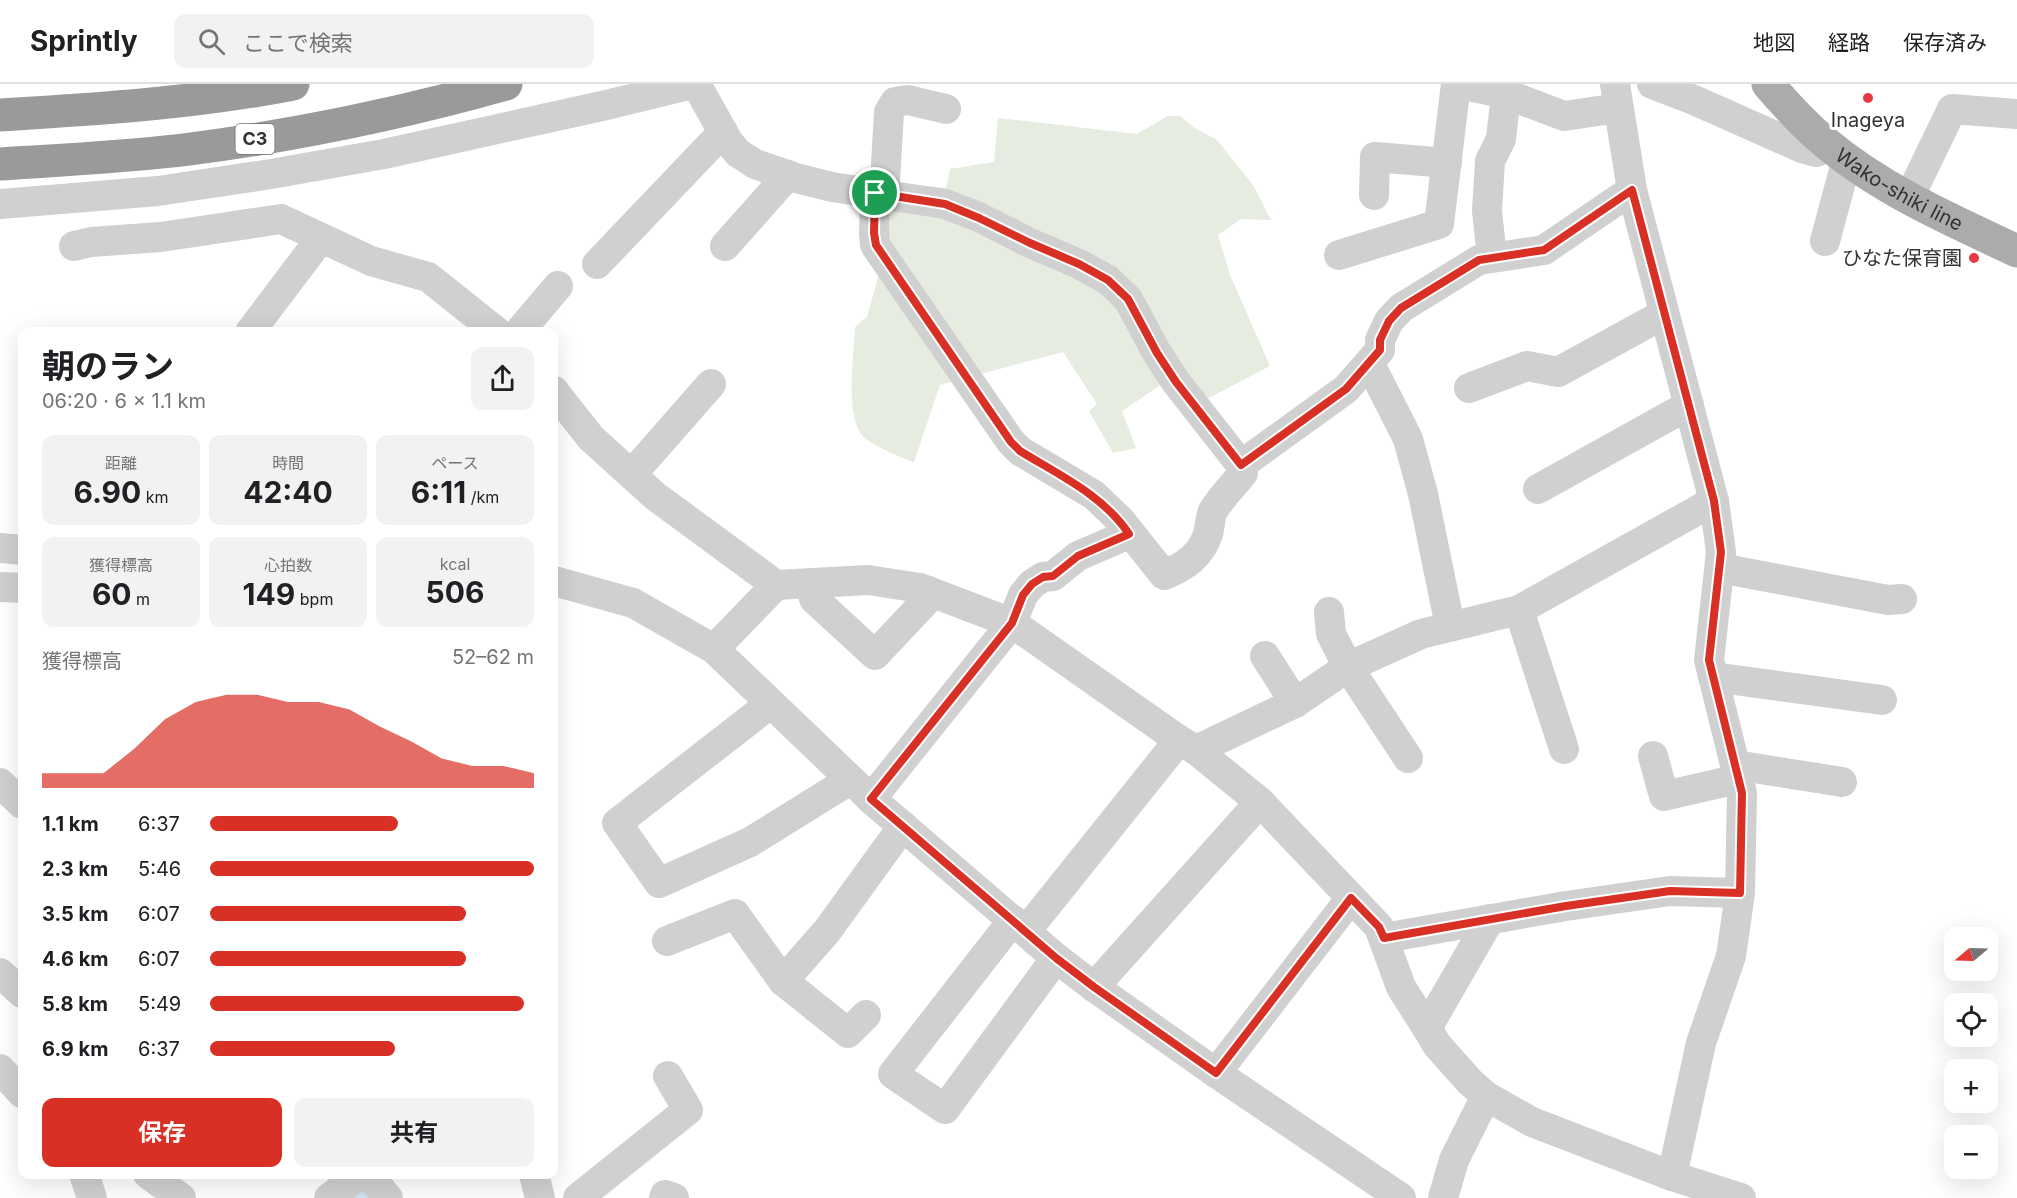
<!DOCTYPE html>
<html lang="ja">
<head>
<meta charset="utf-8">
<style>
  :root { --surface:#fff; --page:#f2f2f2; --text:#202124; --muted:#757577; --line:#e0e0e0; --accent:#d93025 }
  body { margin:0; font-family:Inter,"Noto Sans JP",sans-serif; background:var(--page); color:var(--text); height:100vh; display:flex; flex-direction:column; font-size:22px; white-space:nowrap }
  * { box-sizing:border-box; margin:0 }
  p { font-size:20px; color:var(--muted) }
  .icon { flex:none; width:33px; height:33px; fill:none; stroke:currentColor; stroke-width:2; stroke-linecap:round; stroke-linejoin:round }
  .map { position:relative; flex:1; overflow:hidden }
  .sheet { position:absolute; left:18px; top:243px; width:540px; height:852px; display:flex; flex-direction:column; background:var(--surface); border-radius:12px; box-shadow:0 6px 24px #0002 }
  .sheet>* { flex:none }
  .needle { width:39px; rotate:251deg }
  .fabs { position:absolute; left:1944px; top:843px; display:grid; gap:12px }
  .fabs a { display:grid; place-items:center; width:54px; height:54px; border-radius:12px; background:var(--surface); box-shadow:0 6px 24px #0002; font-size:30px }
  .pin { position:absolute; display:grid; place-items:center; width:51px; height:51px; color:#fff; margin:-26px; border:3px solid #fff; border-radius:50%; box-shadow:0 2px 6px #0007 }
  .round { display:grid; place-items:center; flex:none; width:63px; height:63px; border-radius:12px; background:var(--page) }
  .head { display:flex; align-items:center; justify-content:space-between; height:102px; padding:0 24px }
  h1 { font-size:33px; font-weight:700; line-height:45px }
  .figures { display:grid; grid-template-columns:repeat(3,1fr); gap:9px; height:102px; padding:6px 24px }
  .figures div { display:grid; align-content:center; border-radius:12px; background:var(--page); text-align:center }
  .figures b { font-size:30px; font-weight:700 }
  .figures small { font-size:16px; font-weight:400 }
  .figures p { font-size:16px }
  .chart { height:168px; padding:12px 24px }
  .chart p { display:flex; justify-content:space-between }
  .chart svg { width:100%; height:108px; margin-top:6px; fill:var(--accent); opacity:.7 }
  .action { display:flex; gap:12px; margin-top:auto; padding:12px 24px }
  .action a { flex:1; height:69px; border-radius:12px; background:var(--accent); color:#fff; font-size:24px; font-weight:700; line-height:69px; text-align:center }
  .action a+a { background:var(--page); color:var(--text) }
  ul { padding:0 24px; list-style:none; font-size:20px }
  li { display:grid; grid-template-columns:96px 72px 1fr; align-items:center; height:45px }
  li i { height:15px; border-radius:8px; background:var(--accent) }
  header { display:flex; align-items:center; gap:36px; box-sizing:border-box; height:84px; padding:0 30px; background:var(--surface); border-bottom:2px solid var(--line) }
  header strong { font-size:28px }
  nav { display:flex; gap:33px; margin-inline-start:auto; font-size:21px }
  .search { width:420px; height:54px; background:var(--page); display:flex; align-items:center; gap:15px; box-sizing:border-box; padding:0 21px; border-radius:12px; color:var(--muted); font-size:22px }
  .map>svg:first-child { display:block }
  .green { fill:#e6ecdf }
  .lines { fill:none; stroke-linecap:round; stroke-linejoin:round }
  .river { stroke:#cfe2ee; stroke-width:38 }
  .minor { stroke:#d0d0d0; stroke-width:30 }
  .major { stroke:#ababab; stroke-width:33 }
  .highway { stroke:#9a9a9a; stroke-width:33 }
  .route-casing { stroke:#fff; stroke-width:12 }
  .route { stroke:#d93025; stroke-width:8 }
  .poi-dot { fill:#e63946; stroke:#fff; stroke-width:2 }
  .labels { text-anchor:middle; stroke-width:6; stroke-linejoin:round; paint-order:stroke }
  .shield { fill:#fff; stroke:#707070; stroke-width:1.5 }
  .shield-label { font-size:18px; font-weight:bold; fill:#333 }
  .poi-label { font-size:20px; fill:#333; stroke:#fff }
  .street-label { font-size:20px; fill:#333; stroke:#fff }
</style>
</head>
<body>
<header>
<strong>Sprintly</strong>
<div class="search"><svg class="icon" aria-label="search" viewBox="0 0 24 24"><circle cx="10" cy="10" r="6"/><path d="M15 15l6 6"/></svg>ここで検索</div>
<nav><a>地図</a><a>経路</a><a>保存済み</a></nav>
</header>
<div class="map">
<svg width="2017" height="1114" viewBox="0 0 2017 1114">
  <rect width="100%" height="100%" fill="#fff"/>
  <!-- green -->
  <path class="green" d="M1168,32h12l15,12 22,12 36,45 18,35 -30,-1 -23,16 12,40 40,91 -86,45 -19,-29 -43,29 14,37 -23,5 -24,-42 8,-7 -34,-52 -123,33 -26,77c-12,-4 -46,-18 -53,-28 -16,-25 -7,-78 -6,-107l12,-10 12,-43 5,-66 21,-24 41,4 4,-19 44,-7 4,-44 139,16z"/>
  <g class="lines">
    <!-- river -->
    <polyline class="river" points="350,1090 368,1114"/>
    <!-- minor -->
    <g class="minor">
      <path d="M696,0l32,57 10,12 17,11 41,14 36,9 113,17 34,13 51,26 49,21 29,16 20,19 29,54 19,29 65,83 2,8c-9,12 -22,24 -30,38 -3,6 -3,16 -5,23 -7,22 -24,33 -44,41l-43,-54 -27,-26 -74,-44 -9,-9 -136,-197 -1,-12 1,-40 10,-12 4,-69 6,-10 13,-2 38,9"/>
      <polyline points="1460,0 1506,10 1564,32 1618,24"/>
      <polyline points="1615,0 1632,106 1714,417 1721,468 1709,576 1742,709 1740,809 1731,872 1701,959 1672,1092"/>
      <polyline points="1652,0 1694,16 1802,64 1816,68 1820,66 1825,58"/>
      <polyline points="1374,111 1375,73 1447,79"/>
      <polyline points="1909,114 1952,25 2017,30"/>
      <polyline points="0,120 158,107 271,90 384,70 602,22 693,0"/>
      <polyline points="1825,157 1847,75"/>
      <polyline points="74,162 91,158 161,153 281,135 371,177 428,193 497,248"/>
      <polyline points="725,162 788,91"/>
      <polyline points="1339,171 1439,140 1456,0"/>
      <polyline points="1492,173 1487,127 1490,77 1501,55 1506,10"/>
      <polyline points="597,180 723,48"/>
      <polyline points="250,248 321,154"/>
      <polyline points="519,248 558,202"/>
      <polyline points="1370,280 1408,355 1423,410 1450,542"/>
      <polyline points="1469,304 1527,282 1558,288 1664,230"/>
      <polyline points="554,307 591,354 655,412 776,501"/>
      <polyline points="1241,381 1346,305 1380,266 1380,256 1389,237 1401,224 1479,176 1544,166 1632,106"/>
      <polyline points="632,390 711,300"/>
      <polyline points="1538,405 1689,321"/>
      <polyline points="0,464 22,466"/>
      <polyline points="1720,484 1888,516 1902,515"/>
      <polyline points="554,497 633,519 714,565 871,715 1056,874 1094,903 1216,989 1401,1114"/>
      <polyline points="811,499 814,515 875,571 924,519 929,507"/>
      <polyline points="0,503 22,504"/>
      <polyline points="1519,526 1564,665"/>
      <polyline points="1329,528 1331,550 1348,583 1408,674"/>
      <polyline points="714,565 776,501 868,496 920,504 1012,539 1179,656 1196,666 1260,718 1379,843 1401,903 1427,944 1437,961 1470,998 1486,1012 1532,1038 1672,1092 1741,1114"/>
      <polyline points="1265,572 1295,619"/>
      <polyline points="1713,593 1882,616"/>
      <polyline points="770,620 617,739 659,799 750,758 850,696"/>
      <polyline points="1196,666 1295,619 1348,583 1421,550 1519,526 1714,417"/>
      <polyline points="1653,672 1664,712 1738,695"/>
      <polyline points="1735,681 1842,698"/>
      <polyline points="0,699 22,720"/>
      <polyline points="871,715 1012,539 1023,511 1032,500 1043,493 1053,492 1078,472 1129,450"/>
      <polyline points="1013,836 893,990 945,1025 1056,874"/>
      <polyline points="1026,847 1179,656"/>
      <polyline points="1384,854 1566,822 1670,807 1740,809"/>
      <polyline points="667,857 735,830 783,897 848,949 866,931"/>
      <polyline points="0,889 22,909"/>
      <polyline points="783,897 827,847 903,742"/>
      <polyline points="1094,903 1260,718"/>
      <polyline points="1427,944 1490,835"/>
      <polyline points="0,985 22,1009"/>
      <polyline points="1216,989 1351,814"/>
      <polyline points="84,1090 92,1114"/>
      <polyline points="148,1090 181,1114"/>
      <polyline points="368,1090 388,1114"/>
      <polyline points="534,1090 540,1114"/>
      <polyline points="329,1114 360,1090"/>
      <polyline points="578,1114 688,1026 668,992"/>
      <polyline points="664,1114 665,1111 674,1114"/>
      <polyline points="1443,1114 1454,1076 1486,1012"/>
    </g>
    <!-- major -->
    <path class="major" id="s1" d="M1768,0c18,21 36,41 58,59 56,47 125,77 191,108"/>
    <!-- highway -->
    <g class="highway">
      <path d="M0,31c98,-6 196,-12 293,-31"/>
      <path d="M0,80c63,-4 127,-7 190,-15 107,-14 213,-36 316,-65"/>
    </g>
  </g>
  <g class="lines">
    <defs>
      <path id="route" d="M1632,106l82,311 7,51 -12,108 33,133 -2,100 -70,-2 -104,15 -182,32 -5,-11 -28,-29 -135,175 -122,-86 -38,-29 -185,-159 141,-176 11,-28 9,-11 11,-7 10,-1 25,-20 51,-22c-26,-39 -70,-59 -109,-83l-9,-9 -135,-197 -2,-12 1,-40 70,11 34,14 51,25 49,21 29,16 20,19 29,54 19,29 65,83 105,-76 34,-39v-10l9,-19 12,-13 78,-48 65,-10z"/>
    </defs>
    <!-- route casing -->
    <use href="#route" class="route-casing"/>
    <!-- route -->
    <use href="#route" class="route"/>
  </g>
  <!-- markers -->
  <g class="poi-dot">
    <circle cx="1868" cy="14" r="6"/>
    <circle cx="1974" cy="174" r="6"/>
  </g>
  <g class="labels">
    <!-- shield labels -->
    <rect class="shield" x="235.5" y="40" width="39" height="30" rx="4.5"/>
    <g class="shield-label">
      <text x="255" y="61">C3</text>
    </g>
    <!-- poi labels -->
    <g class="poi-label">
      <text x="1868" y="43">Inageya</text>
      <text x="1962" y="181" text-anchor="end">ひなた保育園</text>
    </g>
    <!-- street labels -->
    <g class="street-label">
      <text dy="7" stroke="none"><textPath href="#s1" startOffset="170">Wako-shiki line</textPath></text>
    </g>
  </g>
</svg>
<div class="fabs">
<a><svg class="needle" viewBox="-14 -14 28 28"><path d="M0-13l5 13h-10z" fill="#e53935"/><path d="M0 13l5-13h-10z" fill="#757577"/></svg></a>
<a><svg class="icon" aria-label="locate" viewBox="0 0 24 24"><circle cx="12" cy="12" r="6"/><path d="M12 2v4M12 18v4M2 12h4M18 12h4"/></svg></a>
<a>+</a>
<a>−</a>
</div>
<div class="pin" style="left:875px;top:109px;background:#1e9e55"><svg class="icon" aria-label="arrive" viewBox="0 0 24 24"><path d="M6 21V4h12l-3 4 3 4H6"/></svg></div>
<section class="sheet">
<div class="head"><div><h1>朝のラン</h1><p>06:20 · 6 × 1.1 km</p></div><a class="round"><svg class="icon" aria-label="share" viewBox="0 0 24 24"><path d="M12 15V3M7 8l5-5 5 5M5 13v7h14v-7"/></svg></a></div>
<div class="figures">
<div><p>距離</p><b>6.90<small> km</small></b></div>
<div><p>時間</p><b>42:40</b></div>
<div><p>ペース</p><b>6:11<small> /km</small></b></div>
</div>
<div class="figures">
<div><p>獲得標高</p><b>60<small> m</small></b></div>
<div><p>心拍数</p><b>149<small> bpm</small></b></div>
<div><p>kcal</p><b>506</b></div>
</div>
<div class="chart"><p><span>獲得標高</span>52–62 m</p>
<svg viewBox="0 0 160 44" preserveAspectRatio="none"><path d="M0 44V38L10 38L20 38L30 28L40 16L50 9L60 6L70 6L80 9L90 9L100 12L110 19L120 25L130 32L140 35L150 35L160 38V44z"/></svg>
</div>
<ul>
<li><b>1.1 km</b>6:37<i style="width:58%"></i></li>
<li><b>2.3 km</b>5:46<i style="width:100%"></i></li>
<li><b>3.5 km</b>6:07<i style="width:79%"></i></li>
<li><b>4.6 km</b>6:07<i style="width:79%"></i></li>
<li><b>5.8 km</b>5:49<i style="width:97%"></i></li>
<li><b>6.9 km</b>6:37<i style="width:57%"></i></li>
</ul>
<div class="action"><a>保存</a><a>共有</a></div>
</section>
</div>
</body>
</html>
